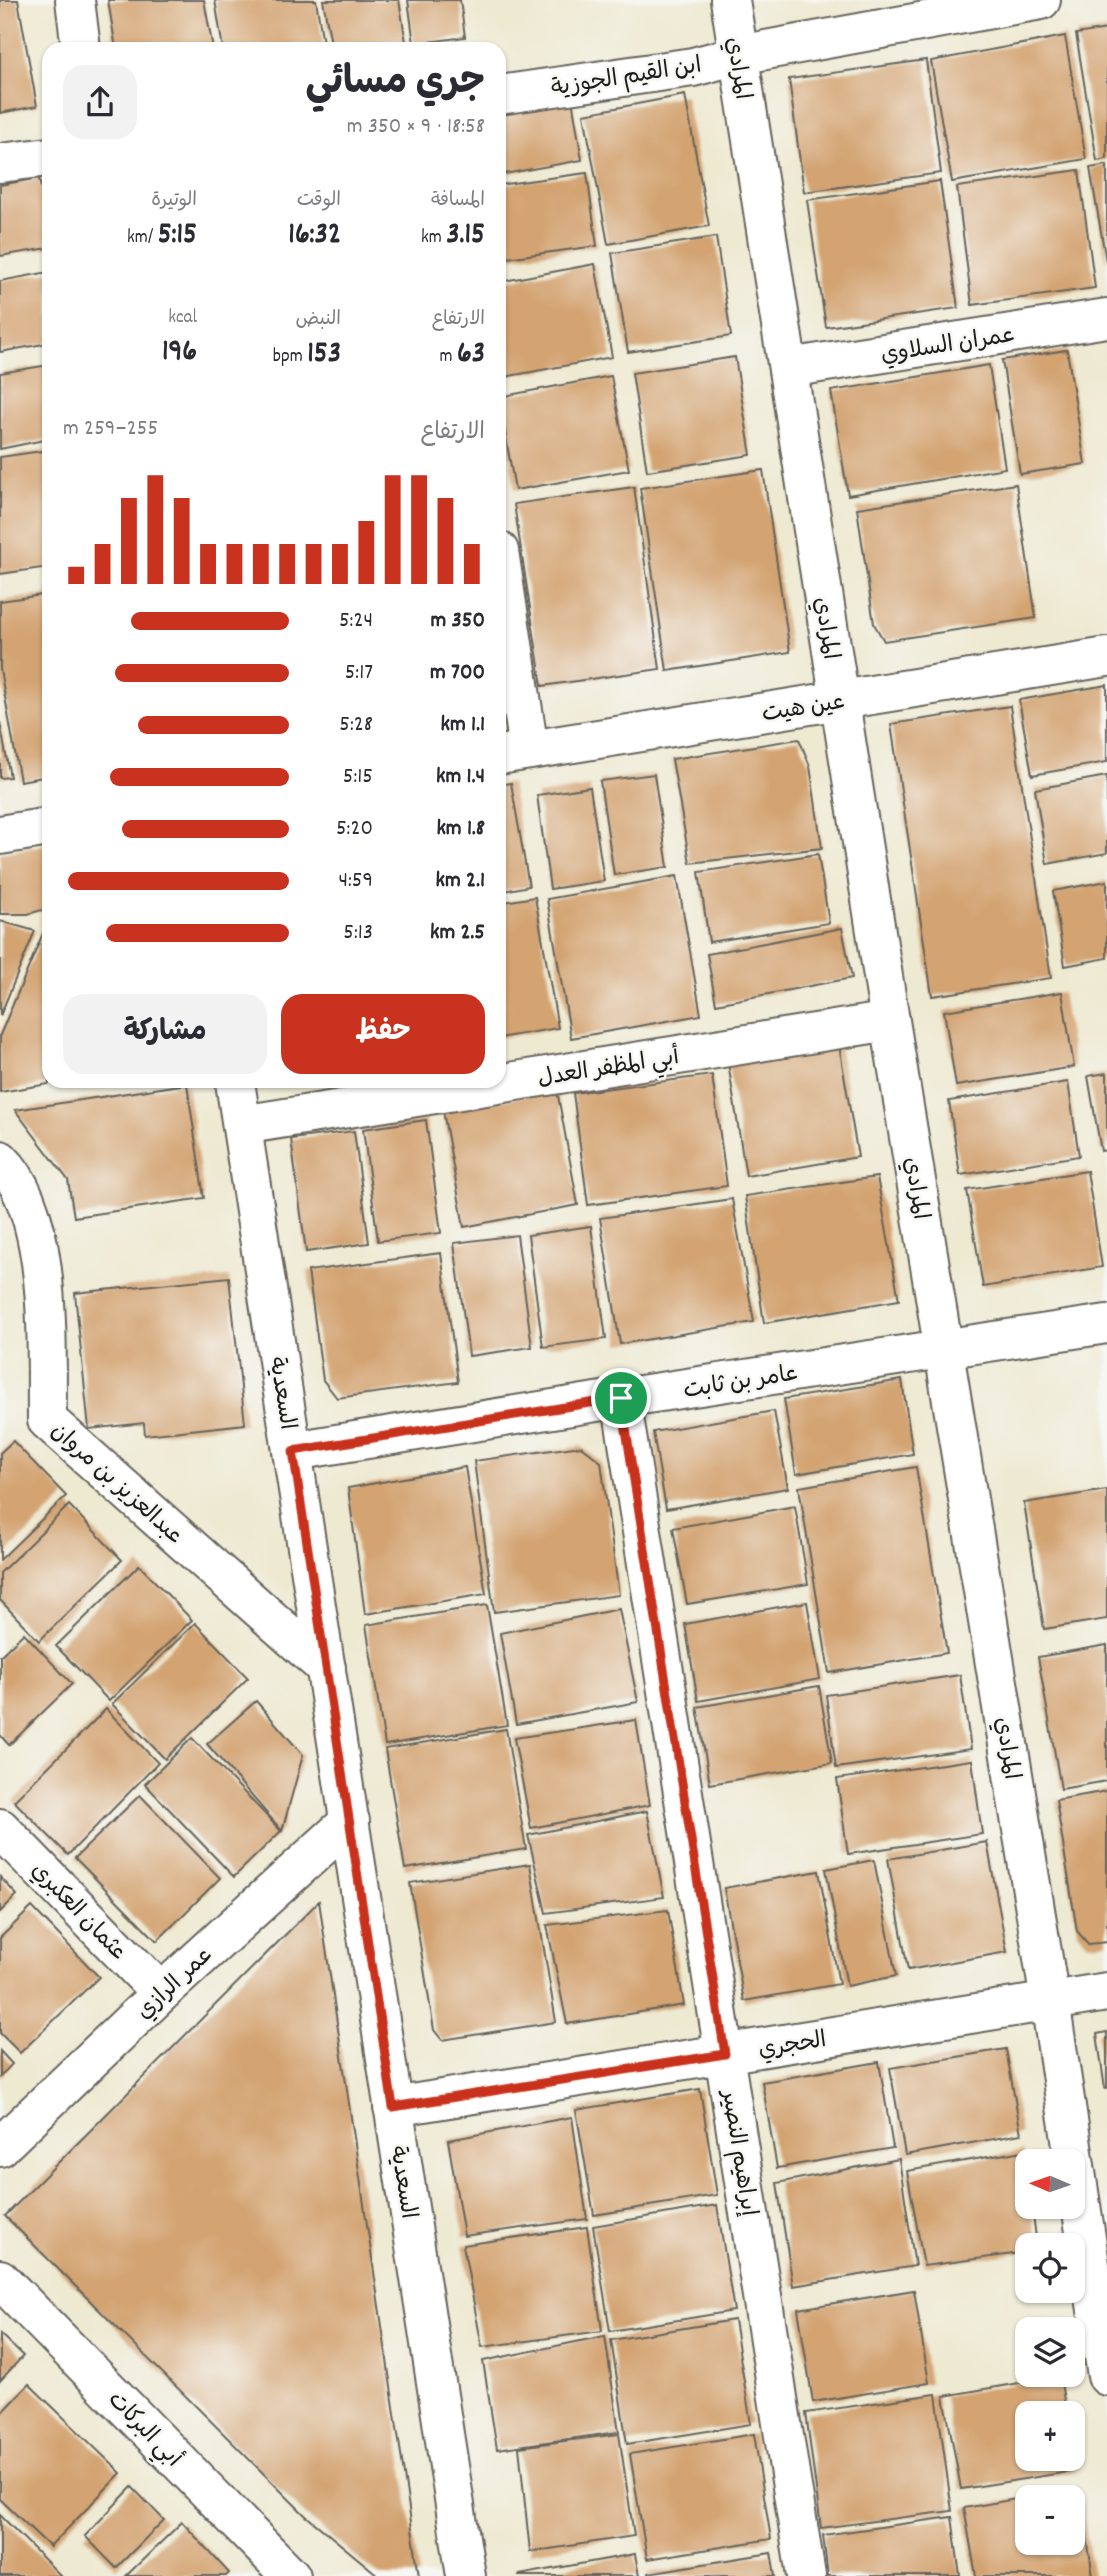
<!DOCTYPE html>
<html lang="ar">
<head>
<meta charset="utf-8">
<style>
  :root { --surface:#fff; --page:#f2f2f3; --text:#2b2b33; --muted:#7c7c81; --accent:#c8321e }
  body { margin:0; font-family:Dekko,"Playpen Sans Arabic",sans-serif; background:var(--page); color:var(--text); direction:rtl; height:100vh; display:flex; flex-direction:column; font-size:26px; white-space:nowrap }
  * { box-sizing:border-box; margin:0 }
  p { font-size:23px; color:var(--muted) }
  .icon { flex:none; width:38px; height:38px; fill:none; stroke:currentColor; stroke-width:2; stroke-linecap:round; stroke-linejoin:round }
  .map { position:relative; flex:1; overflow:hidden; direction:ltr }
  .panel { position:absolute; left:42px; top:42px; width:464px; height:1046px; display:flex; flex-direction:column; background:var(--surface); border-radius:21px; box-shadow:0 2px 5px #0004; direction:rtl }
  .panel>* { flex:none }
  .needle { width:46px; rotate:272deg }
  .fabs { position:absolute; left:1015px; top:2149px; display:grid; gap:14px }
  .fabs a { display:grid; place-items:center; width:70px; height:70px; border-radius:14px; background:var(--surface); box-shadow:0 2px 5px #0004; font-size:35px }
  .pin { position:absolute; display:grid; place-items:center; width:60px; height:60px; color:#fff; margin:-30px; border:4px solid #fff; border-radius:50%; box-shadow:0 2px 7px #0007 }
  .round { display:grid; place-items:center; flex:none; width:74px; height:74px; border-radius:21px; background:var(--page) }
  .overview { display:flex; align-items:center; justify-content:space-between; height:119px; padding:0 21px }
  h1 { font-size:38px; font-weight:700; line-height:52px }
  .figures { display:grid; grid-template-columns:repeat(3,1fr); gap:10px; height:119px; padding:7px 21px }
  .figures div { display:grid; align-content:center }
  .figures b { font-size:30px; font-weight:700 }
  .figures small { font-size:19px; font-weight:400 }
  .figures p { font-size:19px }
  .chart { height:196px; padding:14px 21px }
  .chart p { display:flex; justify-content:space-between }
  .chart svg { width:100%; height:126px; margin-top:7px; stroke:var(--accent); stroke-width:6 }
  .primary-button { display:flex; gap:14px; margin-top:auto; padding:14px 21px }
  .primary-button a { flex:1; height:80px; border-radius:21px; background:var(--accent); color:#fff; font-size:28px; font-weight:700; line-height:80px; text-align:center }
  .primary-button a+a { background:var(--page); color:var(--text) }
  ul { padding:0 21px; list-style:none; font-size:23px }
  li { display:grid; grid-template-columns:112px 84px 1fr; align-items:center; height:52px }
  li i { height:18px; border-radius:9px; background:var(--accent) }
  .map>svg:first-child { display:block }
  .building { fill:#d3a371 }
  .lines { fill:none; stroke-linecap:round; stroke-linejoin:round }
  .minor-casing { stroke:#66645b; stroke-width:42 }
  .minor { stroke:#fff; stroke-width:38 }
  .route-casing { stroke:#fff; stroke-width:14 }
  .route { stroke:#c8321e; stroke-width:9 }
  .labels { text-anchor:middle; stroke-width:5; stroke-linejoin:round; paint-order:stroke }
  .street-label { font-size:23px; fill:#1c1c1c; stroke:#f6f6f2 }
</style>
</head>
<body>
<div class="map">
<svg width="1107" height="2576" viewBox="0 0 1107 2576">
  <rect width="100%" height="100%" fill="#f6f6f2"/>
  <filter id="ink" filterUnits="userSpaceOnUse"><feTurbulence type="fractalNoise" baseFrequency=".0143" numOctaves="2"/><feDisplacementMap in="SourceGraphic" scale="14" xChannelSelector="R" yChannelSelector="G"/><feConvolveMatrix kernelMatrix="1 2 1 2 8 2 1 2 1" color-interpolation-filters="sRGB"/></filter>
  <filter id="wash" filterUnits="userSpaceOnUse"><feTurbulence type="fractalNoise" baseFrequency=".00686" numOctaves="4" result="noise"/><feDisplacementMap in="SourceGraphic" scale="28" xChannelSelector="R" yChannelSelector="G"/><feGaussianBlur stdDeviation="1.57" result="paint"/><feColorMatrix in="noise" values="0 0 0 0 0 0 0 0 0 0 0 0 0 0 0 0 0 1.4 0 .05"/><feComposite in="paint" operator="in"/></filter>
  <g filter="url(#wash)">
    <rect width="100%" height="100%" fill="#eee9d1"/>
    <g id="blocks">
      <!-- building -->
      <g class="building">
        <polygon points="0,0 18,0 37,106 0,113"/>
        <polygon points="108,0 204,0 213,49 116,49"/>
        <polygon points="215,0 316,0 324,49 223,49"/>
        <polygon points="323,0 399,0 407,48 332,49"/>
        <polygon points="408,0 460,0 465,37 414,44"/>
        <polygon points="1107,29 1107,159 1097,161 1076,34"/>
        <polygon points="1065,36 1086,159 952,182 931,61"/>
        <polygon points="926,60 941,173 804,192 789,79"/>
        <polygon points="685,95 709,226 608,244 584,114"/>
        <polygon points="572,99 582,160 499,175 499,110"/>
        <polygon points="1107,165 1107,261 1106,261 1090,168"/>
        <polygon points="1079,170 1095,288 972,305 957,187"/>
        <polygon points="587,173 597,246 499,259 499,185"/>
        <polygon points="39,178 49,233 49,248 0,256 0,185"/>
        <polygon points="940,181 958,308 826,327 807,200"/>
        <polygon points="716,237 731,336 628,352 612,253"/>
        <polygon points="595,264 612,357 499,378 499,282"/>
        <polygon points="49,272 49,343 0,352 0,281"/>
        <polygon points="1067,350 1085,464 1020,474 1002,360"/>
        <polygon points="735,357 751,455 647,471 632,373"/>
        <polygon points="49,365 49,439 0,449 0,373"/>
        <polygon points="989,365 1005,468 848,495 831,391"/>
        <polygon points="611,376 629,470 515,490 499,397"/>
        <polygon points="49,450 49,567 0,574 0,457"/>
        <polygon points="763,470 790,652 667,671 640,488"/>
        <polygon points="1016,484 1036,618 884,641 874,624 857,508"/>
        <polygon points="634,487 660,669 542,686 514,504"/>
        <polygon points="49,594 49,776 20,781 0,669 0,601"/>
        <polygon points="1107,685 1107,762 1032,775 1019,700"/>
        <polygon points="1010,706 1051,978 932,996 891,724"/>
        <polygon points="0,722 10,777 0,778"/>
        <polygon points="799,739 810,766 822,848 690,863 672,759"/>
        <polygon points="654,774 668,867 614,875 600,781"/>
        <polygon points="1107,776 1107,853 1047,864 1035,789"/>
        <polygon points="511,783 529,886 499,892 499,785"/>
        <polygon points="590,787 604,881 550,889 537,795"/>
        <polygon points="49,844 49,908 28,914 0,914 0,853"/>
        <polygon points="818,854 829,923 709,942 699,872"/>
        <polygon points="677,876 701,1015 571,1038 547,899"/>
        <polygon points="1107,881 1107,958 1065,966 1053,891"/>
        <polygon points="535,897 558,1028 499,1038 499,903"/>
        <polygon points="49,919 49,1084 0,1092 0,1035"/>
        <polygon points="0,921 35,931 0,1016"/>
        <polygon points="842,928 852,978 716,1004 707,954"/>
        <polygon points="1062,992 1074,1067 956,1086 944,1011"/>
        <polygon points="839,1045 858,1157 746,1176 728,1063"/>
        <polygon points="1107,1073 1107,1150 1101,1151 1088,1076"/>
        <polygon points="712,1075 727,1186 588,1205 573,1093"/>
        <polygon points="1068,1082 1079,1156 960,1175 949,1101"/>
        <polygon points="187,1084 204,1198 74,1217 68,1180 15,1110"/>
        <polygon points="557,1090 578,1205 464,1227 443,1111"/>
        <polygon points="426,1120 441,1233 378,1241 363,1129"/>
        <polygon points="354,1131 369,1243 306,1252 291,1139"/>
        <polygon points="1087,1171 1102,1267 983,1287 967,1190"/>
        <polygon points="877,1177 899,1300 764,1323 745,1196"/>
        <polygon points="732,1199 754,1322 620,1344 600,1218"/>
        <polygon points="591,1226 606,1339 543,1347 528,1235"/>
        <polygon points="517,1235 532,1347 469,1356 454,1243"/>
        <polygon points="441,1253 458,1382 337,1398 323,1380 308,1271"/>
        <polygon points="229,1277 245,1424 145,1435 144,1423 89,1429 75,1293"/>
        <polygon points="902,1380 913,1454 796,1474 784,1399"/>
        <polygon points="774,1411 788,1488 666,1509 653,1432"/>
        <polygon points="13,1441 66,1496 0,1560 0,1453"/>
        <polygon points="581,1446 601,1462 619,1595 494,1612 474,1461"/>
        <polygon points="465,1467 486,1594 365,1614 348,1488"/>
        <polygon points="916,1467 947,1653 829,1673 799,1487"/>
        <polygon points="1107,1490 1107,1619 1044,1629 1024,1503"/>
        <polygon points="69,1505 122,1560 39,1641 0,1600 0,1573"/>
        <polygon points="795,1506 808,1584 687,1604 673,1528"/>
        <polygon points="139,1565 192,1620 109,1701 56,1646"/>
        <polygon points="807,1602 820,1679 698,1701 685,1624"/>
        <polygon points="487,1605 507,1725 385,1745 366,1625"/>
        <polygon points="619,1609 638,1702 516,1724 500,1633"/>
        <polygon points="195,1623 248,1678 165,1759 112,1704"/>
        <polygon points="24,1633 72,1684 9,1745 0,1735 0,1656"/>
        <polygon points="1107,1645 1107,1781 1061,1789 1038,1657"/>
        <polygon points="960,1675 971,1749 836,1768 826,1695"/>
        <polygon points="819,1686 832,1763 710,1784 697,1707"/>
        <polygon points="256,1701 303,1755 282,1831 207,1744"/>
        <polygon points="106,1709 158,1763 68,1855 14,1801"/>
        <polygon points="636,1720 650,1805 531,1828 514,1738"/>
        <polygon points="506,1729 526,1849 405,1869 385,1749"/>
        <polygon points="192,1738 281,1831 234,1877 145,1784"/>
        <polygon points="972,1760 982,1834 848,1854 837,1779"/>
        <polygon points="1107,1791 1107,1942 1088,1944 1077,1931 1056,1800"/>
        <polygon points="140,1795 220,1878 157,1941 75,1858"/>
        <polygon points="647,1811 664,1897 546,1913 528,1835"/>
        <polygon points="987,1842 1007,1952 908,1970 888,1859"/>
        <polygon points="874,1860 896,1976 847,1986 826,1869"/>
        <polygon points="530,1864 556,2022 442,2040 434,2030 410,1883"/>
        <polygon points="819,1871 839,1984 744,2001 724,1888"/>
        <polygon points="0,1877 17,1895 0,1912"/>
        <polygon points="319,1901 419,2576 379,2576 305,2515 5,2216"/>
        <polygon points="32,1907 99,1977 20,2053 0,2033 0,1938"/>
        <polygon points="668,1910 684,2005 567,2024 547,1925"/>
        <polygon points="1107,2032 1107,2088 1105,2089 1097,2034"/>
        <polygon points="1006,2049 1021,2134 905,2155 890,2068"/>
        <polygon points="0,2051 12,2064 0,2077"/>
        <polygon points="879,2062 893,2148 777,2168 762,2082"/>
        <polygon points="700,2089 717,2195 594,2215 576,2110"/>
        <polygon points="572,2117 587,2219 464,2236 448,2140"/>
        <polygon points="1023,2151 1027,2177 1027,2207 1032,2207 1037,2245 1027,2245 1027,2252 924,2266 907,2171"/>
        <polygon points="899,2159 915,2266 793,2286 777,2183"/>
        <polygon points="717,2205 734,2311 610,2331 593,2226"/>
        <polygon points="587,2227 602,2331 482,2347 463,2245"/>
        <polygon points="914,2290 929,2383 813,2402 798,2309"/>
        <polygon points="734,2320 751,2424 627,2444 611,2340"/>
        <polygon points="0,2334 23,2356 0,2381"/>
        <polygon points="605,2336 619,2432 497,2449 483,2361"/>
        <polygon points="1060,2376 1066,2413 1027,2413 1027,2459 1073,2459 1075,2471 961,2489 944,2396"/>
        <polygon points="29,2384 121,2473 50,2547 0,2499 0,2414"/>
        <polygon points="936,2394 952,2511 821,2528 806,2413"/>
        <polygon points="619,2434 634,2536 530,2552 519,2447"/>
        <polygon points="754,2434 771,2539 647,2559 630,2454"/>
        <polygon points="132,2487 164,2520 116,2568 85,2536"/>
        <polygon points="1079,2489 1093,2576 976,2576 964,2508 1027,2497 1027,2543 1073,2543 1073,2497 1036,2496"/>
        <polygon points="0,2515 61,2576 0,2576"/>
        <polygon points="952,2517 960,2576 828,2576 823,2535"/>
        <polygon points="182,2522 229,2573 226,2576 126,2576"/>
        <polygon points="771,2553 775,2576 649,2576 648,2573"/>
        <polygon points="635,2554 639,2576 519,2576 519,2575"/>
      </g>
    </g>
  </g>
  <g filter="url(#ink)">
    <use href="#blocks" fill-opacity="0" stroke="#66645b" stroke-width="2"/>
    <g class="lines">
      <defs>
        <g id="minor">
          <polyline points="75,0 81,49"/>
          <polyline points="730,0 890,1021 1050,2001 1107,2376"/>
          <polyline points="499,95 693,67 738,55 1041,0"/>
          <polyline points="0,163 49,157"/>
          <polyline points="788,368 1107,318"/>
          <polyline points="499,551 529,750"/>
          <polyline points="499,755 1107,657"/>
          <polyline points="0,835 49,827"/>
          <polyline points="235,1082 466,2576"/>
          <polyline points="242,1125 890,1021"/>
          <path d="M0,1160c54,52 46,188 47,260l279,248"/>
          <polyline points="621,1398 806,2576"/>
          <polyline points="293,1451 621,1398 1107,1324"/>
          <polyline points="0,1828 161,1993"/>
          <polyline points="393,2107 1107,1992"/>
          <polyline points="0,2147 161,1993 350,1821"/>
          <polyline points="0,2279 291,2576"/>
        </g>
      </defs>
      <!-- minor casing -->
      <use href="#minor" class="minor-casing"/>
      <!-- minor -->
      <use href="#minor" class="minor"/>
    </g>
  </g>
  <g class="lines" filter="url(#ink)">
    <defs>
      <polygon id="route" points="621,1398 725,2054 393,2107 293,1451"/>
    </defs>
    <!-- route casing -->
    <use href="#route" class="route-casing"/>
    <!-- route -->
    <use href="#route" class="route"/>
  </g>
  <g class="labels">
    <!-- street labels -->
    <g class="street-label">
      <text transform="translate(740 68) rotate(81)" y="8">المرادي</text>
      <text transform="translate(626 75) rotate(-9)" y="8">ابن القيم الجوزية</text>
      <text transform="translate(948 343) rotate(-9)" y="8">عمران السلاوي</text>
      <text transform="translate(828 628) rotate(81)" y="8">المرادي</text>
      <text transform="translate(803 706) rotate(-9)" y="8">عين هيت</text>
      <text transform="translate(608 1066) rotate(-9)" y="8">أبي المظفر العدل</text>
      <text transform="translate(918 1188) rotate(81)" y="8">المرادي</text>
      <text transform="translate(741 1380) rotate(-9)" y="8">عامر بن ثابت</text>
      <text transform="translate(284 1393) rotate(81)" y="8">السعدية</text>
      <text transform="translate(118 1482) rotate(42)" y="8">عبدالعزيز بن مروان</text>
      <text transform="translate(1009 1748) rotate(81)" y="8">المرادي</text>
      <text transform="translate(80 1910) rotate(46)" y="8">عثمان العكبري</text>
      <text transform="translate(173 1982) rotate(-43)" y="8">عمر الرازي</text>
      <text transform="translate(792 2043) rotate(-9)" y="8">الحجري</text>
      <text transform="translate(741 2153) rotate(81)" y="8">إبراهيم النصير</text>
      <text transform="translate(405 2182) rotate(81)" y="8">السعدية</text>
      <text transform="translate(146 2428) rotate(46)" y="8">أبي البركات</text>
    </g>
  </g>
</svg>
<div class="fabs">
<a><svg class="needle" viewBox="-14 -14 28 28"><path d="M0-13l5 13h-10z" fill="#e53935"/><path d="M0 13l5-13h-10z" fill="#7c7c81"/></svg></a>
<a><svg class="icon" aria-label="locate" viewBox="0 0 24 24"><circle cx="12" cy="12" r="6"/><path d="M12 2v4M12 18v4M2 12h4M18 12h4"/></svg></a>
<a><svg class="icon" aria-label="layers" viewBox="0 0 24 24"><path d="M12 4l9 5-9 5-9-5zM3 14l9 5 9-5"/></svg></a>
<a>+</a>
<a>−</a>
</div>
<div class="pin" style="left:621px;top:1398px;background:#1e9e55"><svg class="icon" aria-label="arrive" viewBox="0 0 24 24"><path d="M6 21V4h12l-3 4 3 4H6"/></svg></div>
<section class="panel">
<div class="overview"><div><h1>جري مسائي</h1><p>18:58 · 9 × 350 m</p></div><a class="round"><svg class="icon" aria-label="share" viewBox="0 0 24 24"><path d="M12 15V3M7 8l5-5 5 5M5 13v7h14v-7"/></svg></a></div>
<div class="figures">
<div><p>المسافة</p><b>3.15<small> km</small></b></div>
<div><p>الوقت</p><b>16:32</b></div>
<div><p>الوتيرة</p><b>5:15<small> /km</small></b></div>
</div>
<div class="figures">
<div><p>الارتفاع</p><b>63<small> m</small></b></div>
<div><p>النبض</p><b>153<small> bpm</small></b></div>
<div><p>kcal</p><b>196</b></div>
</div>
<div class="chart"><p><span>الارتفاع</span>255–259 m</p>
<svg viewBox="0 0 160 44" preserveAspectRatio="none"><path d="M5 44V38M15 44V30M25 44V14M35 44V6M45 44V14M55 44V30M65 44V30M75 44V30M85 44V30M95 44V30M105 44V30M115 44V22M125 44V6M135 44V6M145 44V14M155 44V30"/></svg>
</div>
<ul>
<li><b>350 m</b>5:24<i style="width:70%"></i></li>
<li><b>700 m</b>5:17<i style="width:77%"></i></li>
<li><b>1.1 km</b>5:28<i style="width:67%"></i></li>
<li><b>1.4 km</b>5:15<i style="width:79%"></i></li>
<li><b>1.8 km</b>5:20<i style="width:74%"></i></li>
<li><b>2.1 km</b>4:59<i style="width:98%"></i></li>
<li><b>2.5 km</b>5:13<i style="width:81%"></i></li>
</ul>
<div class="primary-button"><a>حفظ</a><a>مشاركة</a></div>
</section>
</div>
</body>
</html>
